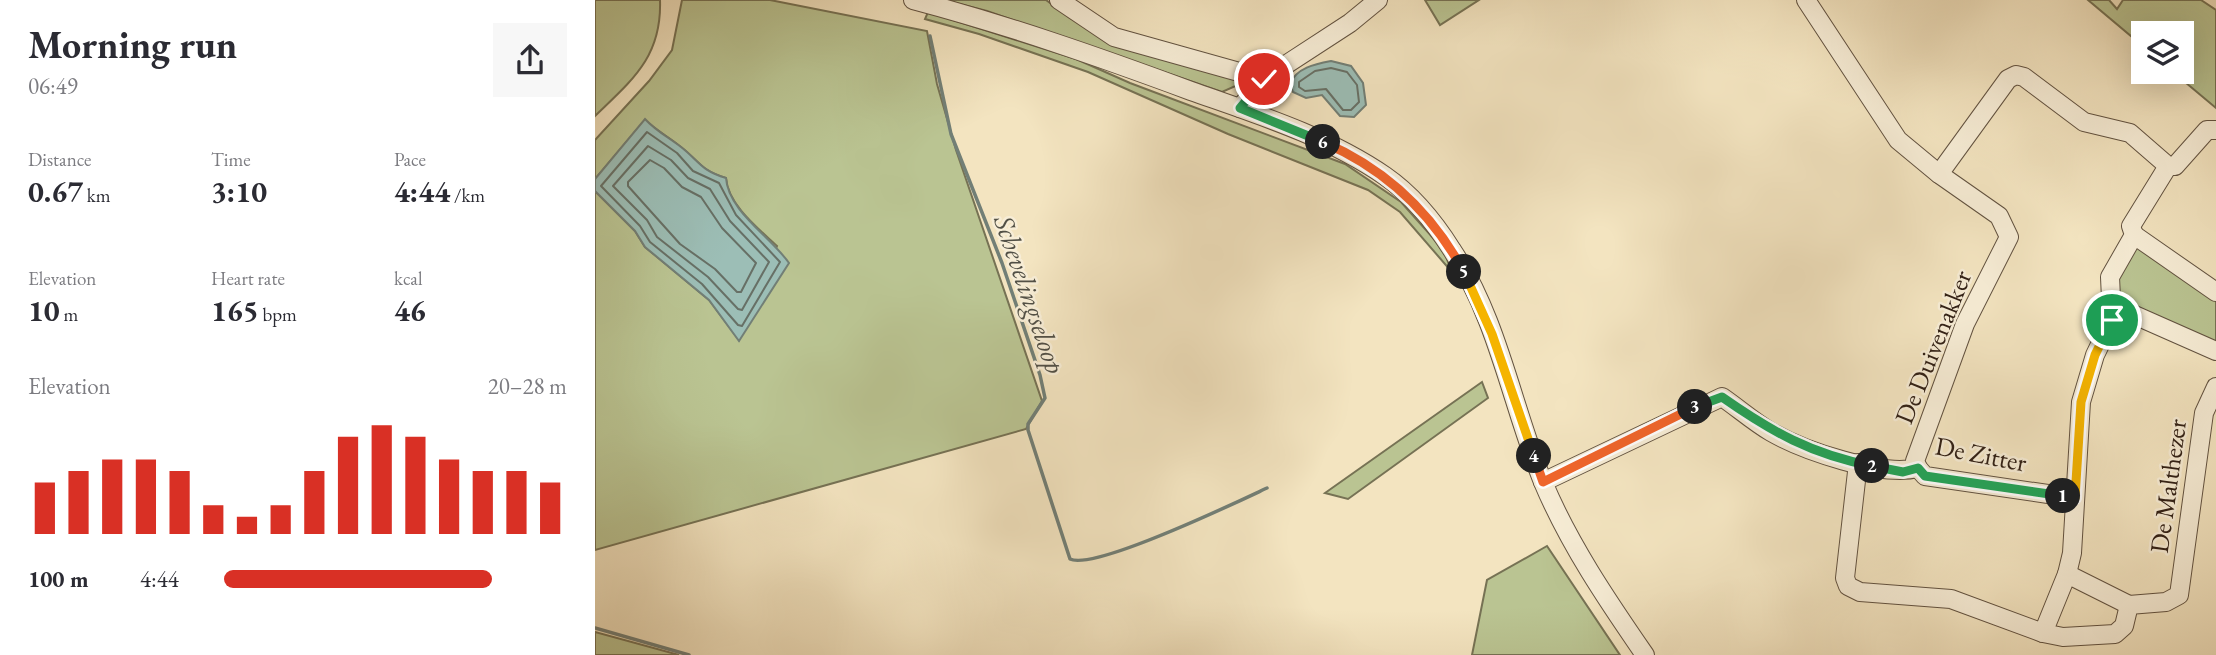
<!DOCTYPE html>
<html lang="en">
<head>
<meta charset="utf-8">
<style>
  :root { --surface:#fff; --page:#f7f7f7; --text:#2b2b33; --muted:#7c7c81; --accent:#d93025 }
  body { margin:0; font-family:"EB Garamond",serif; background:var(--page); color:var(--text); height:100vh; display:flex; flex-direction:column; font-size:26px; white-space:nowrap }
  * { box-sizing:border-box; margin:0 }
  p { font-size:23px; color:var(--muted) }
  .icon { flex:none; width:38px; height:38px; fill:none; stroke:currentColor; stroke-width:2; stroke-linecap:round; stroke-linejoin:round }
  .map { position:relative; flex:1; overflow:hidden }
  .panel { display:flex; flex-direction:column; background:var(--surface); width:595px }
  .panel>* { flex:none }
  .controls { position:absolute; left:1536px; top:21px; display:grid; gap:14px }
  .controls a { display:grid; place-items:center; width:63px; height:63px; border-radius:0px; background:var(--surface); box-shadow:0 7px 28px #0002; font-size:35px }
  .pin { position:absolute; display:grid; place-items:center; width:60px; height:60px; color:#fff; margin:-30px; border:4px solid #fff; border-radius:50%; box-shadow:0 2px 7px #0007 }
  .km { position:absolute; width:35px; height:35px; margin:-18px; border-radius:50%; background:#222; color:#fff; font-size:19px; line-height:35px; text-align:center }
  .round { display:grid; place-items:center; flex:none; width:74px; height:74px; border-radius:0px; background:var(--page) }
  .summary { display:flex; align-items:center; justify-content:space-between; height:119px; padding:0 28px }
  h1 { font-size:38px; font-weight:700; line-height:52px }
  .figures { display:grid; grid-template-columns:repeat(3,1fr); gap:10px; height:119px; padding:7px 28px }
  .figures div { display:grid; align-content:center }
  .figures b { font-size:30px; font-weight:700 }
  .figures small { font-size:19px; font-weight:400 }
  .figures p { font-size:19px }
  .chart { height:196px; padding:14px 28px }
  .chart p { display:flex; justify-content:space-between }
  .chart svg { width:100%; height:126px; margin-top:7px; stroke:var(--accent); stroke-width:6 }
  ul { padding:0 28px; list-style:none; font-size:23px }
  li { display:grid; grid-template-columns:112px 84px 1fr; align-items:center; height:52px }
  li i { height:18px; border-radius:9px; background:var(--accent) }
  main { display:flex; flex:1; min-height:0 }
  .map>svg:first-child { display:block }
  .green { fill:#bac492; stroke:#767254; stroke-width:2 }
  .water { fill:#9cbeb6; stroke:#727f76; stroke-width:2 }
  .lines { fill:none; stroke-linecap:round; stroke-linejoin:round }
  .shore { stroke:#677066; stroke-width:2 }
  .stream { stroke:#727f76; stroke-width:3.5 }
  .minor-casing { stroke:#625240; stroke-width:20 }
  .minor { stroke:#f7edd6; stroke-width:18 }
  .split-1-casing { stroke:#fff; stroke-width:14 }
  .split-2-casing { stroke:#fff; stroke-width:14 }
  .split-3-casing { stroke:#fff; stroke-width:14 }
  .split-4-casing { stroke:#fff; stroke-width:14 }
  .split-5-casing { stroke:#fff; stroke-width:14 }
  .split-6-casing { stroke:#fff; stroke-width:14 }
  .split-7-casing { stroke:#fff; stroke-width:14 }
  .split-1 { stroke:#f5b400; stroke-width:9 }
  .split-2 { stroke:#22a559; stroke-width:9 }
  .split-3 { stroke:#22a559; stroke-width:9 }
  .split-4 { stroke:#f0652b; stroke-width:9 }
  .split-5 { stroke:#f5b400; stroke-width:9 }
  .split-6 { stroke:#f0652b; stroke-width:9 }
  .split-7 { stroke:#22a559; stroke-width:9 }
  .labels { text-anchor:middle; stroke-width:5; stroke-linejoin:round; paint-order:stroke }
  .street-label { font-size:26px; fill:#322116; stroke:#f7edd6 }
  .water-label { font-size:28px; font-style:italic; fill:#525046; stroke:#f7edd6 }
</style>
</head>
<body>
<main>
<section class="panel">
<div class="summary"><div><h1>Morning run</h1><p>06:49</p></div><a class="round"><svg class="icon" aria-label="share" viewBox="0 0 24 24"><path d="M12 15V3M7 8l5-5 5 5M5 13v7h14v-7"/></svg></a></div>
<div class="figures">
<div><p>Distance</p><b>0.67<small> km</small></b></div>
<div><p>Time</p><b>3:10</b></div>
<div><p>Pace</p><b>4:44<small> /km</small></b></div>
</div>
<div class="figures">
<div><p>Elevation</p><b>10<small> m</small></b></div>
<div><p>Heart rate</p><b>165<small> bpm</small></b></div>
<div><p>kcal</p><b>46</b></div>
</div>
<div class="chart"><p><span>Elevation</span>20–28 m</p>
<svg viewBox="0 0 160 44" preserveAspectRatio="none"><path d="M5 44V26M15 44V22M25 44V18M35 44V18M45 44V22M55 44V34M65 44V38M75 44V34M85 44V22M95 44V10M105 44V6M115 44V10M125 44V18M135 44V22M145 44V22M155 44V26"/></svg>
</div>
<ul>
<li><b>100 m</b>4:44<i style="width:78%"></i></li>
</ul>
</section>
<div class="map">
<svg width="1621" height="655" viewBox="0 0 1621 655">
  <rect width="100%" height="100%" fill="#f3e4c0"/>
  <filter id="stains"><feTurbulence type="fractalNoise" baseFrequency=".00286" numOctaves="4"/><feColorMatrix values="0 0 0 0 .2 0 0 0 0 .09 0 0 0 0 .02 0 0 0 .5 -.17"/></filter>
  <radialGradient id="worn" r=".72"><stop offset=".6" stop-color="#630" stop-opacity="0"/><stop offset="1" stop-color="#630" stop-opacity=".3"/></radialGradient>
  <!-- green -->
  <g class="green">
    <path d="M0,0h65c2,57 -28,80 -65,116z"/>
    <path d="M87,0h88l157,31 10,53 19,66 86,251 -16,28 -431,121v-359l40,40 10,16 64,53 30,40 38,-94c-18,-17 -49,-41 -51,-68 -25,-7 -27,-17 -45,-31 -12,-10 -24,-16 -36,-27l-50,59v-39l54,-59 23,-31z"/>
    <polygon points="349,0 451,0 475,18 503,32 646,79 645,84 627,92 392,11"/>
    <polygon points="830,0 884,0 845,25"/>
    <polygon points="1493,0 1514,0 1522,9 1528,0 1606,0 1621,10 1621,108 1578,72 1587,72 1587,33 1549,33 1549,47"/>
    <polygon points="333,12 481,59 535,83 750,164 806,202 839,239 851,256 856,271 805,212 773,190 633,134 493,72 384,34 330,19"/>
    <polygon points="1539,235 1621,292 1621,351 1519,306 1515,277"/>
    <polygon points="887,382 893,398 753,499 730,493"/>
    <polygon points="952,546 1025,655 877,655 892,580"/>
    <polygon points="0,632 84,655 0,655"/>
  </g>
  <!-- water -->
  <g class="water">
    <path d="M736,61l20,5 12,17 3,22 -12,12 -14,-1 -18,-21 -16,3 -13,-6 -3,-8c6,-16 25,-20 41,-23z"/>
    <path d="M50,119c11,12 23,18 36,28 18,14 20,24 45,31 2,33 45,59 63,85l-50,78 -30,-41 -64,-53 -10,-16 -40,-40v-12z"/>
  </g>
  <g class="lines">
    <!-- shore -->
    <g class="shore">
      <polygon points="736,68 752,72 762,85 764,102 756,110 748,110 731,89 710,91 704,87 704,82 720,71"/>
      <polygon points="52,132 82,153 98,171 124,183 141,215 185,262 147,326 143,325 107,284 55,242 45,226 6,186"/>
      <polygon points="53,146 76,160 93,178 115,189 135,221 174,262 147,310 143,309 113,277 62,237 52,220 18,186"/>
      <polygon points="55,160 69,168 87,187 106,197 127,228 161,263 146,292 142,292 120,269 85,244 33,186 33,182"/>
    </g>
    <!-- stream -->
    <g class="stream">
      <path d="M335,36l21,98 51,129 38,112 5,23 -17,26v6l42,129c24,12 167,-57 197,-71"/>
      <polyline points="0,628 94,655"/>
    </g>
    <defs>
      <g id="minor">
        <path d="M318,0c95,25 186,57 278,91 65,23 136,45 194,85 26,18 50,47 67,74 46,69 60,156 91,232 26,62 64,118 102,173"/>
        <polyline points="464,0 519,37 669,79"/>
        <polyline points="645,108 669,79 755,23 783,0"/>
        <polyline points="1344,174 1413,79 1421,75 1429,77 1489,122 1535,133 1573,166 1580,166 1612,130 1621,130"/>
        <polyline points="1539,235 1621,292"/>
        <polyline points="1519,306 1621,351"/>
        <polyline points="1263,463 1250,578 1253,586 1265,592 1356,599 1448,633 1468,637 1520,634 1529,626 1534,605 1571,602 1584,595 1609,413 1621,387"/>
        <polyline points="1323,468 1330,476 1480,498"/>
        <path d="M948,482l179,-85c16,11 32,25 49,35 33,19 110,45 147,36l-3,-7 50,-137 44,-87 -10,-21 -60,-42 -41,-34 -92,-140"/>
        <polyline points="1472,574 1477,553 1486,402 1500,355 1517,320 1515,277 1539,235 1536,226 1573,166"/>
        <polyline points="1448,633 1472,574 1534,605"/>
      </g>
    </defs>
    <!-- minor casing -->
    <use href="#minor" class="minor-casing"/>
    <!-- minor -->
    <use href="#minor" class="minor"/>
  </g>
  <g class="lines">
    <defs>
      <polyline id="split-1" points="1468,496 1480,498 1486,402 1500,355 1517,320"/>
      <polyline id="split-2" points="1277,466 1308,472 1323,468 1330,476 1468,496"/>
      <path id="split-3" d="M1100,407l27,-10c50,35 89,57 150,69"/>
      <polyline id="split-4" points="939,456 948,482 1100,407"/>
      <polyline id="split-5" points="869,272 897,334 939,456"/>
      <path id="split-6" d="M728,142c63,27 109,71 141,130"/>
      <polyline id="split-7" points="669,79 645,108 728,142"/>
    </defs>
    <!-- split-1 casing -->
    <use href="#split-1" class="split-1-casing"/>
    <!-- split-2 casing -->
    <use href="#split-2" class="split-2-casing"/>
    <!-- split-3 casing -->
    <use href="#split-3" class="split-3-casing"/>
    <!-- split-4 casing -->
    <use href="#split-4" class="split-4-casing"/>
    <!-- split-5 casing -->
    <use href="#split-5" class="split-5-casing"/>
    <!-- split-6 casing -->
    <use href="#split-6" class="split-6-casing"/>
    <!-- split-7 casing -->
    <use href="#split-7" class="split-7-casing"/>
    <!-- split-1 -->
    <use href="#split-1" class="split-1"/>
    <!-- split-2 -->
    <use href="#split-2" class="split-2"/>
    <!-- split-3 -->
    <use href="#split-3" class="split-3"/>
    <!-- split-4 -->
    <use href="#split-4" class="split-4"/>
    <!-- split-5 -->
    <use href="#split-5" class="split-5"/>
    <!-- split-6 -->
    <use href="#split-6" class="split-6"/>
    <!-- split-7 -->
    <use href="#split-7" class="split-7"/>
  </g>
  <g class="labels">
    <!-- street labels -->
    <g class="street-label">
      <text transform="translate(1338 347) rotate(-68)" y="9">De Duivenakker</text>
      <text transform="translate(1386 454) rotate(11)" y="9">De Zitter</text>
      <text transform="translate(1573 486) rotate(-82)" y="9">De Malthezer</text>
    </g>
    <!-- water labels -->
    <g class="water-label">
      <text transform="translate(435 294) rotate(71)" y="10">Schevelingseloop</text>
    </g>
  </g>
  <rect width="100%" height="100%" filter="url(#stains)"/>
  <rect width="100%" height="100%" fill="url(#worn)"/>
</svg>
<div class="controls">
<a><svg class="icon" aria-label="layers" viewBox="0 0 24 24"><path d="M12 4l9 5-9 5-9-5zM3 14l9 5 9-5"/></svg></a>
</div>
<div class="pin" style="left:1517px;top:320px;background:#1e9e55"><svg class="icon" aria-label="arrive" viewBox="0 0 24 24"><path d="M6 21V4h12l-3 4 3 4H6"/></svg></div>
<div class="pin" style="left:669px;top:79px;background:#d93025"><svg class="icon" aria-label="check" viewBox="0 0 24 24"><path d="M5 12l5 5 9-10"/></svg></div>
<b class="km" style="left:1468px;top:496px">1</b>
<b class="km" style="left:1277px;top:466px">2</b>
<b class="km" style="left:1100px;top:407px">3</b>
<b class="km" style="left:939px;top:456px">4</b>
<b class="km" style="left:869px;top:272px">5</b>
<b class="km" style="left:728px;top:142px">6</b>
</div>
</main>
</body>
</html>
